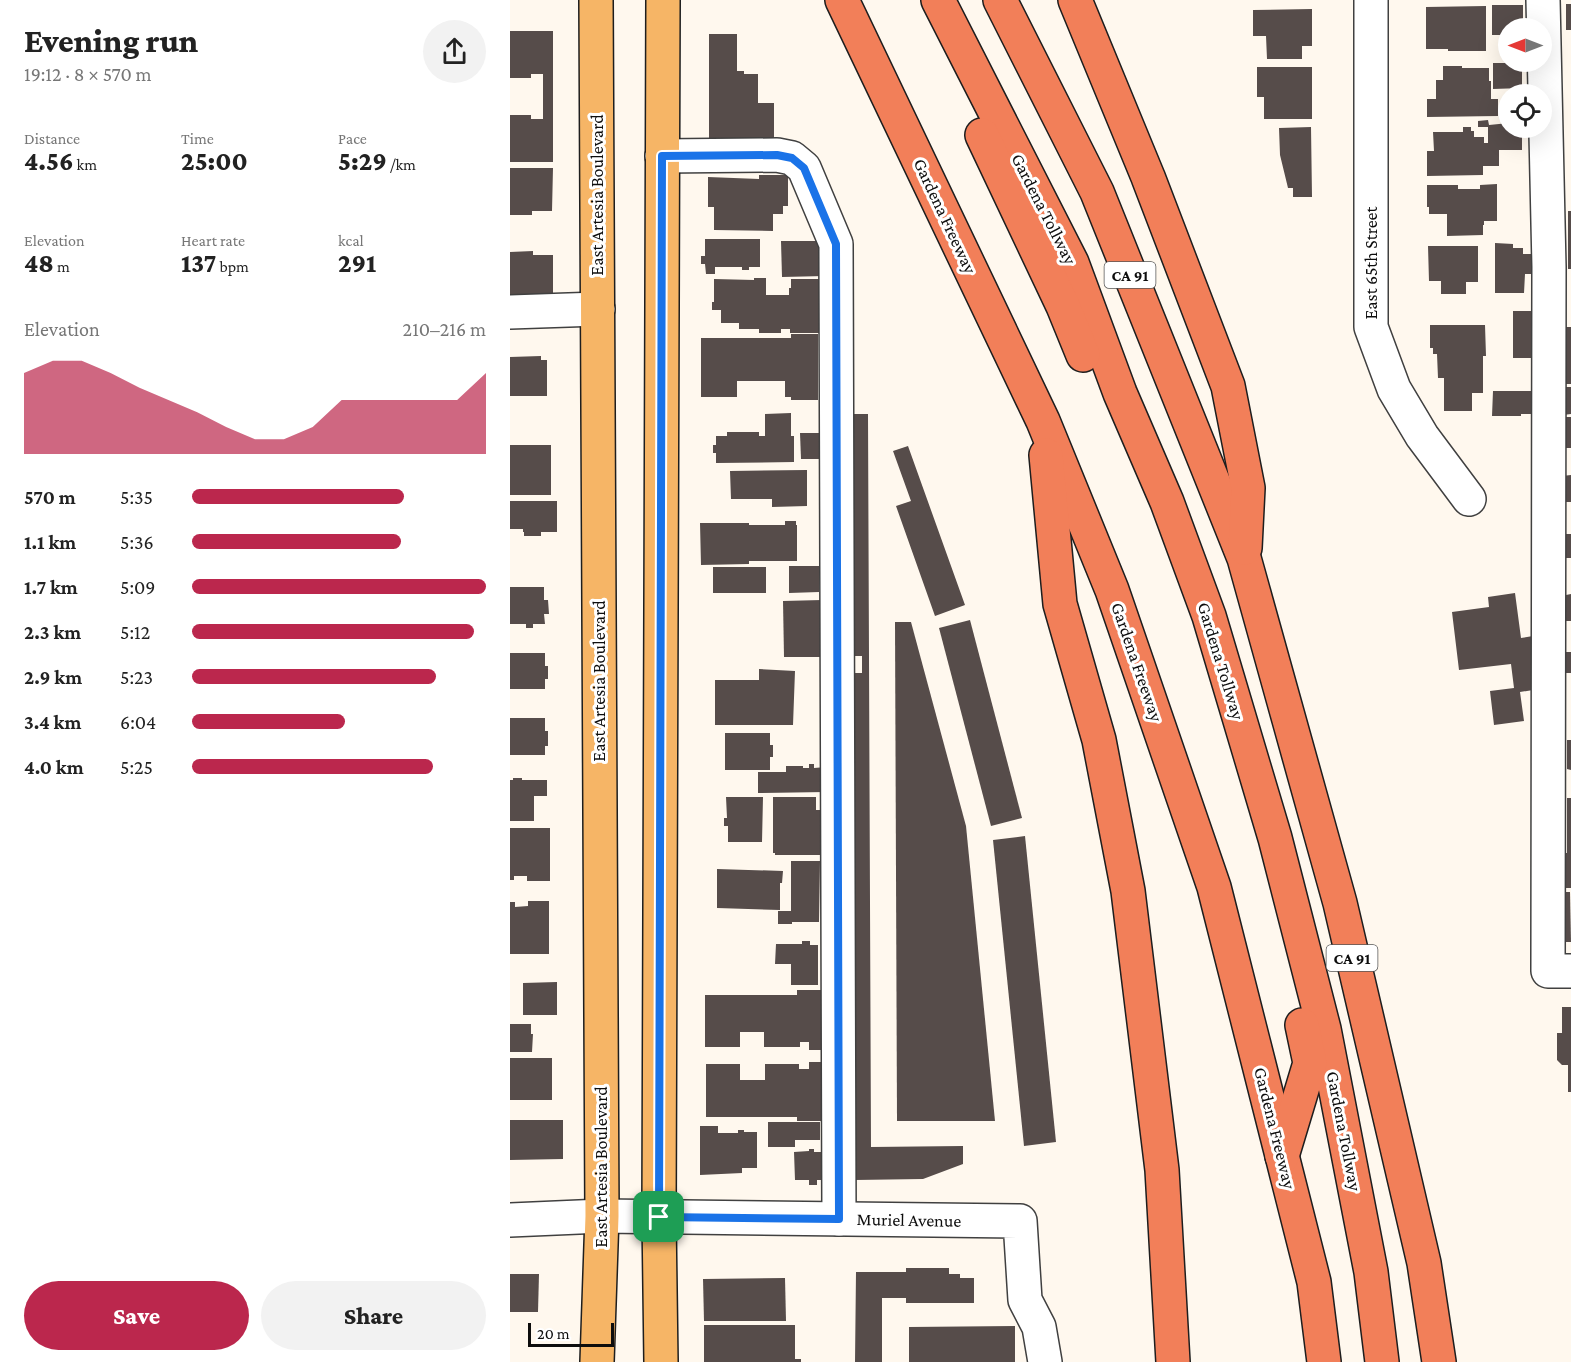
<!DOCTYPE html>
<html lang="en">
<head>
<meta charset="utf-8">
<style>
  :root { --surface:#fff; --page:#f2f2f2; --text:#222; --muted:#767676; --accent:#bb274d }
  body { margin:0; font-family:"Crimson Pro",serif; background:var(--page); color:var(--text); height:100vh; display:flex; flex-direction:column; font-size:22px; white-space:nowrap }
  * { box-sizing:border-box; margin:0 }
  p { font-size:20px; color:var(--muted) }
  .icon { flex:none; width:33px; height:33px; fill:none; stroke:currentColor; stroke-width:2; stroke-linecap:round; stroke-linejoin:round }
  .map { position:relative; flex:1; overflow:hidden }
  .drawer { display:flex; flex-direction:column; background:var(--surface); width:510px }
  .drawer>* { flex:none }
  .needle { width:39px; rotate:270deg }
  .buttons { position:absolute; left:988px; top:18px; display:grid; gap:12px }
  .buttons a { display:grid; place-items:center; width:54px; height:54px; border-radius:50%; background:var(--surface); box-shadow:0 6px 24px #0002; font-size:30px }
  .scale { position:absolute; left:18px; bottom:15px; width:86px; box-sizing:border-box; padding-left:6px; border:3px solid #0d0d0d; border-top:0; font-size:16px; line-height:21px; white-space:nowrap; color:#0d0d0d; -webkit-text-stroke:4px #fff; paint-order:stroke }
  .pin { position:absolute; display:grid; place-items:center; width:51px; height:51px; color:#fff; margin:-26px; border-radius:12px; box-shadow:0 3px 9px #0006 }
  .round { display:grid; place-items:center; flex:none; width:63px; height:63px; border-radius:32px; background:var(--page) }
  .headline { display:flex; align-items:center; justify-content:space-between; height:102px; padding:0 24px }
  h1 { font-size:33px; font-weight:800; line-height:45px }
  .stats { display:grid; grid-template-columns:repeat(3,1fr); gap:9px; height:102px; padding:6px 24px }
  .stats div { display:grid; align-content:center }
  .stats b { font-size:26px; font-weight:800 }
  .stats small { font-size:16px; font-weight:400 }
  .stats p { font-size:16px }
  .chart { height:168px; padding:12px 24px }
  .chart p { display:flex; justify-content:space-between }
  .chart svg { width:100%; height:108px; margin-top:6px; fill:var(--accent); opacity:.7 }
  .cta { display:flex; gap:12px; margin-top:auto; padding:12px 24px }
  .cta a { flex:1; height:69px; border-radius:36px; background:var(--accent); color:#fff; font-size:24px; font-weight:800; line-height:69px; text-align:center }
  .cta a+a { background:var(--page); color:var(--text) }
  ul { padding:0 24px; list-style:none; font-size:20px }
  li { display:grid; grid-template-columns:96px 72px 1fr; align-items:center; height:45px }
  li i { height:15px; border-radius:8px; background:var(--accent) }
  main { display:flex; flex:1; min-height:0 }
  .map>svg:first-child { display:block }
  .building { fill:#564c4a }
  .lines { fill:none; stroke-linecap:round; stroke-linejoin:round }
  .minor-casing { stroke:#404040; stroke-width:36 }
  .major-casing { stroke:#1e1e1e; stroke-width:36 }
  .highway-casing { stroke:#1e1e1e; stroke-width:36 }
  .minor { stroke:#fff; stroke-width:33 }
  .major { stroke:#f6b566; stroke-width:33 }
  .highway { stroke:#f27f59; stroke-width:33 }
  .route-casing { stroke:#fff; stroke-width:12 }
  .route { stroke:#1a73e8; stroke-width:8 }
  .labels { text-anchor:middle; stroke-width:6; stroke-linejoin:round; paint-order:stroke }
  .shield { fill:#fff; stroke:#565656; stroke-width:1.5 }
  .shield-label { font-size:16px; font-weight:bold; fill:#0d0d0d }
  .street-label { font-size:18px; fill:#0d0d0d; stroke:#fff }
</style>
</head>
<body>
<main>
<section class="drawer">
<div class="headline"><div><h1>Evening run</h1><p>19:12 · 8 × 570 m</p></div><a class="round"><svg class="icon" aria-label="share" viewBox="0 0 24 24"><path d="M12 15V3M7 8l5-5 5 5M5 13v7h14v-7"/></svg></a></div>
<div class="stats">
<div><p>Distance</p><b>4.56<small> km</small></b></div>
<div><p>Time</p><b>25:00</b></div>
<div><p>Pace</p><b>5:29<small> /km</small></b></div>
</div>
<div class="stats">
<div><p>Elevation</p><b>48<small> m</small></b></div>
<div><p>Heart rate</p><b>137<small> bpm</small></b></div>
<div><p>kcal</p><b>291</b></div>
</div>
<div class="chart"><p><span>Elevation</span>210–216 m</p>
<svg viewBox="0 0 160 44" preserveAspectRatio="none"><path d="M0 44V11L10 6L20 6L30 11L40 17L50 22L60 27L70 33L80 38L90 38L100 33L110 22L120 22L130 22L140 22L150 22L160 11V44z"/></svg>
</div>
<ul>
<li><b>570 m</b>5:35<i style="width:72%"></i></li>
<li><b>1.1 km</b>5:36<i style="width:71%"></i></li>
<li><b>1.7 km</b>5:09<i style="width:100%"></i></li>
<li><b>2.3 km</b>5:12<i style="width:96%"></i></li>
<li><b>2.9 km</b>5:23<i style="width:83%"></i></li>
<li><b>3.4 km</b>6:04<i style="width:52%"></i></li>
<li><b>4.0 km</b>5:25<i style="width:82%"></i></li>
</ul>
<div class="cta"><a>Save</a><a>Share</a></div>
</section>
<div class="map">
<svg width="1061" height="1362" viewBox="0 0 1061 1362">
  <rect width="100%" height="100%" fill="#fff8ee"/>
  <!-- building -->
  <g class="building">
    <rect x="1056" y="4" width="5" height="26"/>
    <polygon points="982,5 1013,5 1013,28 999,28 999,35 982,35"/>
    <polygon points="976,6 976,51 938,51 938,49 916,49 916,7"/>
    <polygon points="802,9 802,46 792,46 792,59 757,59 756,36 743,36 743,10"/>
    <polygon points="0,31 43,31 43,162 0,162 0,115 21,115 21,119 33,119 33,74 21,74 21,78 0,78"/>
    <polygon points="199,34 227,34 227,71 234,71 234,74 248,74 248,103 264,103 264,139 199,139"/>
    <polygon points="983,63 1012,63 1012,88 983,89"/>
    <polygon points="933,66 952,66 952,68 979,68 979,81 981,81 981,99 988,99 988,116 917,117 917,99 926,99 926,80 933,80"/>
    <polygon points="747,67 802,67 802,119 754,119 754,97 747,97"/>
    <polygon points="978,120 979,125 999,123 999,128 1012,128 1012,150 989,150 989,166 973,166 973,175 917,176 917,151 924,151 923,132 953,132 953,127 961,127 961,131 964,131 964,137 974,137 974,143 978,143 978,127 968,127 968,121"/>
    <polygon points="801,127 802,197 783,197 783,188 778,188 770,155 769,128"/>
    <polygon points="0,168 43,168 42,211 22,211 22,215 0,215"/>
    <polygon points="249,175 278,175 278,206 273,206 273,214 263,214 263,231 204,230 204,207 198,207 198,177 249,179"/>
    <polygon points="987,184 987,221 974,221 974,225 973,225 973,235 937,236 937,214 919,214 919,207 917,207 917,185 948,185 948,189 970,189 970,185"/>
    <rect x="1058" y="211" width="3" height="58"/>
    <polygon points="195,239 250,239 250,267 239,267 239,270 232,270 232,267 205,267 205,274 196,274 195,264 191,264 191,256 195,256"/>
    <polygon points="271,241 315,241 315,276 272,277"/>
    <polygon points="985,243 1003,244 1003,248 1013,248 1013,254 1025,254 1025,274 1015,274 1014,293 985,293"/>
    <polygon points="918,246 968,246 968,282 956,282 956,294 931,294 931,281 919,281"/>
    <polygon points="23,251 23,255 43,255 43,298 0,299 0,252"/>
    <polygon points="244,278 256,278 256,295 279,295 279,288 281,288 281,279 313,279 315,333 280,333 280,329 271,329 271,333 249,333 249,329 229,329 229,323 211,323 211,310 202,310 202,302 204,302 204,279 244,280"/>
    <rect x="1003" y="311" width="21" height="47"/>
    <polygon points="920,325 975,325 976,356 973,356 973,393 962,393 962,411 934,411 934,378 928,378 927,354 923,354 923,348 920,348"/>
    <polygon points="1056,327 1061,327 1061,384 1052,384 1056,387 1061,387 1061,414 1045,416 1049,357 1056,357"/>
    <polygon points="281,334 308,334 308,400 281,400 281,397 275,397 275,381 227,381 227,397 191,397 191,338 281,338"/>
    <polygon points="31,356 31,360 37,360 37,396 0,396 0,357"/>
    <polygon points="983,391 1024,391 1024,414 1011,414 1011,416 982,416"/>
    <polygon points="281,413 281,436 284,436 284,462 206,463 206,453 203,453 203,445 206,445 206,436 217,436 217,432 249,432 249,436 255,436 255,414"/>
    <polygon points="341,414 358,414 361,1147 453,1146 453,1164 413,1179 345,1180 342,673 352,673 352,656 342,656"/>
    <rect x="1046" y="417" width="15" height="31"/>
    <polygon points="290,433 318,433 318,459 291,459"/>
    <rect x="0" y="445" width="41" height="50"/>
    <polygon points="398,446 455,605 425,616 386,506 401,501 383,451"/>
    <polygon points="297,470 297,506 262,507 262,499 221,499 220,471"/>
    <polygon points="1061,475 1061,502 1053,502 1052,476"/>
    <polygon points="0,501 47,501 47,532 31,532 31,536 14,536 14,532 13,532 13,529 0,529"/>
    <polygon points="275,521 286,521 286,525 287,525 287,561 239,561 239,564 191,565 190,523 239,523 239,525 275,525"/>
    <rect x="1046" y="534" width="15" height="24"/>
    <polygon points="279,566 309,566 309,592 279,593"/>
    <rect x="203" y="567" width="53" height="26"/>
    <polygon points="0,587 34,587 34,600 38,600 39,614 34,614 35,624 23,624 23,628 16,628 16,624 0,624"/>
    <polygon points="1005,593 1011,638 1023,636 1023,690 1010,692 1014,721 984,725 980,691 1004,688 1001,664 949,670 942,612 979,607 978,597"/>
    <polygon points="1061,594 1061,621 1056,621 1056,595"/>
    <polygon points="312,600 312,657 274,657 273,601"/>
    <polygon points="460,620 512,818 481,826 429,628"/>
    <polygon points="385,622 401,622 456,826 485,1121 387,1121"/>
    <rect x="1046" y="652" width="15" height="21"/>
    <polygon points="0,653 35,653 35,666 38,666 38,679 35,679 35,689 0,689"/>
    <polygon points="249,669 285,671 283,725 205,725 205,680 249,680"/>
    <polygon points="0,718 35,718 35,731 38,731 38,746 35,746 35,755 0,755"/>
    <polygon points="215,733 260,733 260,745 263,745 263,757 260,757 260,770 215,770"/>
    <polygon points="1057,740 1061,740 1061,770 1057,769"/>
    <polygon points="299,764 304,764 304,768 316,767 316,792 248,793 248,772 276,772 276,766 293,766 293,768 299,768"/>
    <polygon points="3,778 12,778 12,780 37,780 37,796 24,796 24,821 0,821 0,780 3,780"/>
    <polygon points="216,797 253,797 252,842 218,842 218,826 214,826 214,818 217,818"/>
    <polygon points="263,797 306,797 306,810 310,810 310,828 319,828 319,855 265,855 265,853 263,853"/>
    <polygon points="1057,798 1061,798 1061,888 1046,888 1046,853 1057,853"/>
    <polygon points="0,828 40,828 40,881 17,881 17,876 4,876 4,880 0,880"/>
    <polygon points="515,836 546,1142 514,1146 483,840"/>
    <polygon points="281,861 310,861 309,922 282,922 282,924 268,924 268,911 281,911"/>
    <polygon points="207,869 273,871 272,883 270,883 270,910 207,908"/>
    <polygon points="1047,892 1060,892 1061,942 1050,942"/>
    <polygon points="18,901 39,901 39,954 0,954 0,902 5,902 5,907 18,906"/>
    <polygon points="292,941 300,941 300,945 308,945 308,985 281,985 281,964 265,964 266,944 292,944"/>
    <polygon points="47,982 47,1015 13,1015 13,983"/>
    <polygon points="287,990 316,990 316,1050 299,1050 299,1042 290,1042 290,1047 254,1047 254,1032 230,1032 230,1047 195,1047 195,995 287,995"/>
    <polygon points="1052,1007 1061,1007 1061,1092 1058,1092 1058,1065 1052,1065 1047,1060 1047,1033 1052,1033"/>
    <polygon points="0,1024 21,1024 21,1034 23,1034 22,1052 0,1052"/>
    <rect x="0" y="1058" width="42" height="42"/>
    <polygon points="299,1062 315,1062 315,1121 287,1121 287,1117 196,1117 196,1064 230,1064 230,1080 255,1080 255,1064 289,1064 289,1069 299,1069"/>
    <polygon points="0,1120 53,1120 53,1159 0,1160"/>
    <polygon points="258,1122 310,1122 310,1140 285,1140 285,1147 258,1147"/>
    <polygon points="190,1126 208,1126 208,1133 228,1133 228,1130 234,1130 234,1132 247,1132 247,1168 232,1168 232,1173 190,1175"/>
    <polygon points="299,1149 304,1149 304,1152 321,1152 322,1180 307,1180 307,1185 299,1185 299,1180 285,1180 284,1152 299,1151"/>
    <polygon points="396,1268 439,1268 439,1274 450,1274 450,1278 464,1278 464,1303 396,1303 396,1298 372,1298 372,1362 345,1362 346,1272 396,1272"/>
    <polygon points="0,1274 29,1274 28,1312 0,1312"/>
    <polygon points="275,1278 276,1321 194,1321 193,1279"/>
    <polygon points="194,1325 285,1325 285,1359 291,1359 291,1362 194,1362"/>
    <polygon points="505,1326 505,1362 399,1362 399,1327"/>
  </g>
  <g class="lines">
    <defs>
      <g id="minor">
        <polyline points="861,0 861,327 884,389 912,436 959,499"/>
        <polyline points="1033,0 1039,267 1038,971 1061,971"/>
        <polyline points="152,156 267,155 282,158 294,168 326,244 329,1219"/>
        <polyline points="0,312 88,309"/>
        <polyline points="0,1220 92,1216 510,1221 515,1300 529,1327 535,1362"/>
      </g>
      <g id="major">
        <polyline points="86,0 92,1216 87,1362"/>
        <polyline points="151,1362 149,1217 153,0"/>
      </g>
      <g id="highway">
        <polyline points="332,0 533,421 602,590 704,887 804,1282 814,1362"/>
        <polyline points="428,0 562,263 610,393 657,502 699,616 765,838 814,1029 861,1272 872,1362"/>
        <polyline points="490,0 587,192 734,558 830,903 914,1263 929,1362"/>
        <polyline points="565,0 638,177 718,386 738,488 735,548"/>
        <polyline points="472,135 553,306 573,355"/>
        <polyline points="536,455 550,604 589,740 618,891 652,1170 663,1362"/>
        <polyline points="772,1156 800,1063 792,1025"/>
      </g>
    </defs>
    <!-- minor casing -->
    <use href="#minor" class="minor-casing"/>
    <!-- major casing -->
    <use href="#major" class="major-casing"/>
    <!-- highway casing -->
    <use href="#highway" class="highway-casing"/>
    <!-- minor -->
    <use href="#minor" class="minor"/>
    <!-- major -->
    <use href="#major" class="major"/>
    <!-- highway -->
    <use href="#highway" class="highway"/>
  </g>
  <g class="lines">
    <defs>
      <polygon id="route" points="267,155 282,158 294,168 326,244 329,1219 149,1217 152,156"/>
    </defs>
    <!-- route casing -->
    <use href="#route" class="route-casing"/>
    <!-- route -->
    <use href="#route" class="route"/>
  </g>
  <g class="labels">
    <!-- shield labels -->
    <g class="shield">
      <rect x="594.5" y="262" width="51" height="26" rx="4.5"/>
      <rect x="816.5" y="945" width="51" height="26" rx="4.5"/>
    </g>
    <g class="shield-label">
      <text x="620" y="281">CA 91</text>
      <text x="842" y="964">CA 91</text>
    </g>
    <!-- street labels -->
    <g class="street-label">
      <text transform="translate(87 195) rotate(-90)" y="6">East Artesia Boulevard</text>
      <text transform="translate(534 209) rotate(63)" y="6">Gardena Tollway</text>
      <text transform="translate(435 216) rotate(65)" y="6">Gardena Freeway</text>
      <text transform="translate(861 263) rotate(-90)" y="6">East 65th Street</text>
      <text transform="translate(711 661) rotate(73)" y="6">Gardena Tollway</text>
      <text transform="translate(627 662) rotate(71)" y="6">Gardena Freeway</text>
      <text transform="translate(89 681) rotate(-90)" y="6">East Artesia Boulevard</text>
      <text transform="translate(765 1128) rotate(76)" y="6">Gardena Freeway</text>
      <text transform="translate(834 1131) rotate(79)" y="6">Gardena Tollway</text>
      <text transform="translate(91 1167) rotate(-90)" y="6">East Artesia Boulevard</text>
      <text transform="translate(399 1220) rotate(1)" y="6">Muriel Avenue</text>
    </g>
  </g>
</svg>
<div class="buttons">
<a><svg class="needle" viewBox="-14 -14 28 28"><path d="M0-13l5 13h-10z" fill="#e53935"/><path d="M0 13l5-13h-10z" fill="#767676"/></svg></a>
<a><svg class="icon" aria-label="locate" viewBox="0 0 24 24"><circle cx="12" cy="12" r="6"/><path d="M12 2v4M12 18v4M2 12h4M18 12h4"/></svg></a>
</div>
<div class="scale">20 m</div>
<div class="pin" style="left:149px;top:1217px;background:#1e9e55"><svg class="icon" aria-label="arrive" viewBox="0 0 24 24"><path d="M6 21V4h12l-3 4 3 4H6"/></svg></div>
</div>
</main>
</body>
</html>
